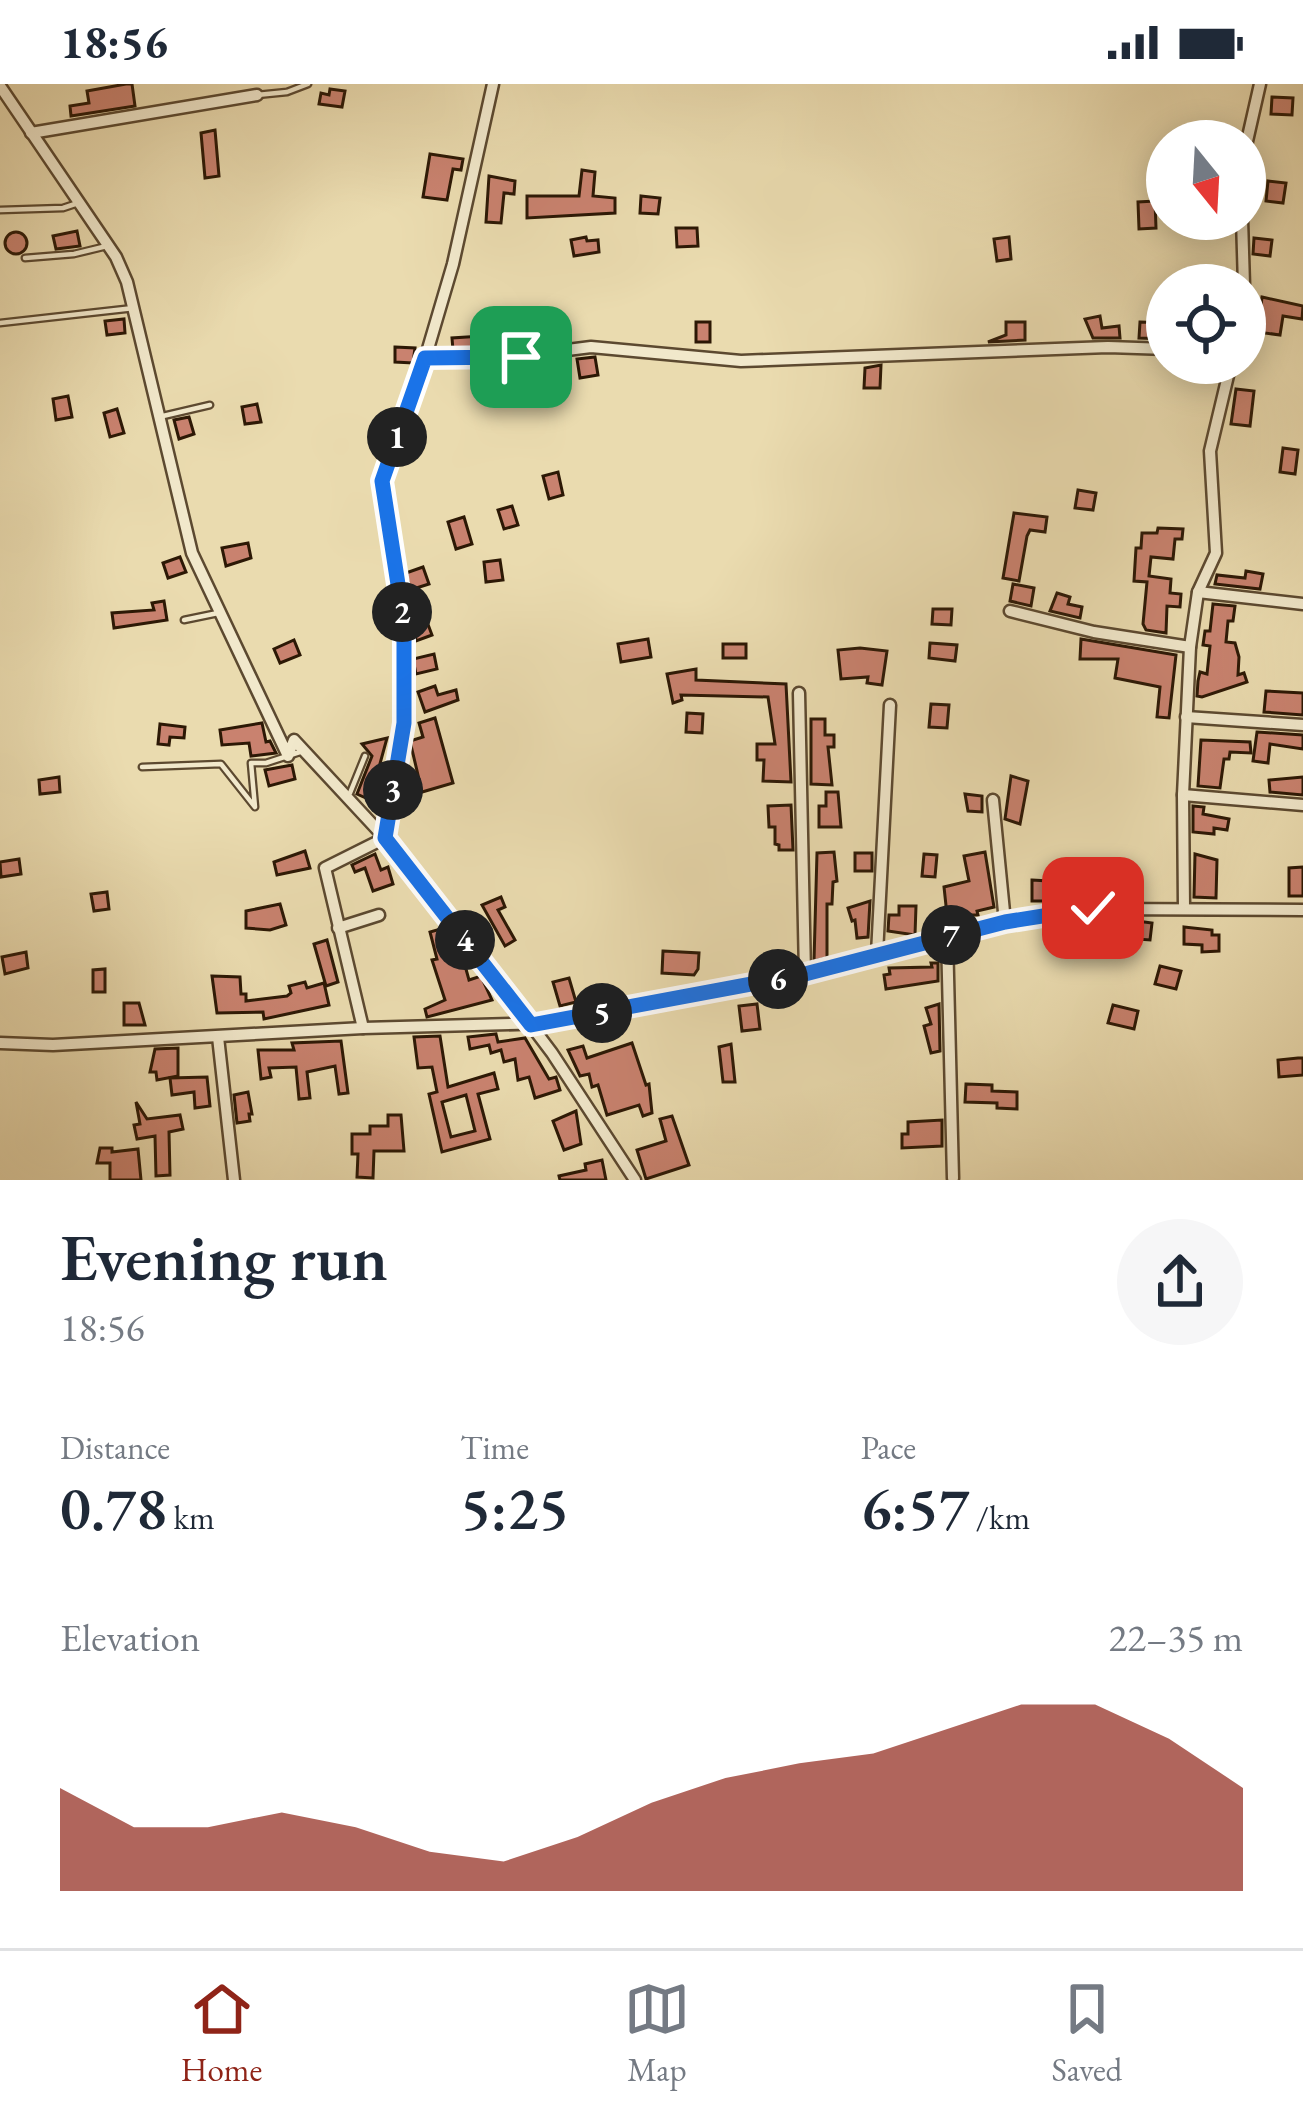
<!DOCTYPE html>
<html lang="en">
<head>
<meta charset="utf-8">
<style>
  :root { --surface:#fff; --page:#f6f6f7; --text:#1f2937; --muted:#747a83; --line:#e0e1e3; --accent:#8f2418 }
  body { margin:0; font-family:"EB Garamond",serif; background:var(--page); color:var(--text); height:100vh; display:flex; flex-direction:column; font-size:45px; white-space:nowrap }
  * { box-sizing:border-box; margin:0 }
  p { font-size:39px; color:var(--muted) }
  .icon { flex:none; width:66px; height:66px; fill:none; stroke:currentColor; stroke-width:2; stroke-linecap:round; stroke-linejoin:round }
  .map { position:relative; height:1096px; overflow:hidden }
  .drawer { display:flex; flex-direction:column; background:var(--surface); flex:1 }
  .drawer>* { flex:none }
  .needle { width:78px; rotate:162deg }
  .buttons { position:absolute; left:1146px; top:36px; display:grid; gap:24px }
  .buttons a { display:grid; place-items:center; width:120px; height:120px; border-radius:50%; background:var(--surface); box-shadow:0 6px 30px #0003; font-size:60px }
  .pin { position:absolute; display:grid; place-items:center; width:102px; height:102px; color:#fff; margin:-51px; border-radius:24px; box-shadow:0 6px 18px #0006 }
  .km { position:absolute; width:60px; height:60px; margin:-30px; border-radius:50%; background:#222; color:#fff; font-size:33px; line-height:60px; text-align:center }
  .round { display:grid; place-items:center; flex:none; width:126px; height:126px; border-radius:63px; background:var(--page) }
  .overview { display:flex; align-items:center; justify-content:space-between; height:204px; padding:0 60px }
  h1 { font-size:66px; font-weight:600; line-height:90px }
  .figures { display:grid; grid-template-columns:repeat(3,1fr); gap:18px; height:204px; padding:12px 60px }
  .figures div { display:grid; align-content:center }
  .figures b { font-size:60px; font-weight:600 }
  .figures small { font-size:33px; font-weight:400 }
  .figures p { font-size:33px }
  .chart { height:336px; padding:24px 60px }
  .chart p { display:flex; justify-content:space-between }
  .chart svg { width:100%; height:216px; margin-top:12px; fill:var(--accent); opacity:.7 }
  .status { display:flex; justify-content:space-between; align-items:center; height:84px; padding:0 60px; background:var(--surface); direction:ltr }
  .status svg { height:33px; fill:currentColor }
  .tab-bar { display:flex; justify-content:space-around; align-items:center; height:168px; border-top:3px solid var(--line); background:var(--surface); font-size:33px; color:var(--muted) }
  .tab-bar a { display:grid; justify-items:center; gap:6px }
  .tab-bar .selected { color:var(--accent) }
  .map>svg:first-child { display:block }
  .building { fill:#c9826f; stroke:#2c1805; stroke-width:3; fill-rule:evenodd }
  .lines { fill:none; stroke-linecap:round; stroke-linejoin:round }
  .service-casing { stroke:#5c4930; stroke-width:9 }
  .minor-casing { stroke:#5c4930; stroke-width:15 }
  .service { stroke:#f1e8cb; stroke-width:4.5 }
  .minor { stroke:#f1e8cb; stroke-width:10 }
  .route-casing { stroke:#fff; stroke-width:24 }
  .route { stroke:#1a73e8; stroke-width:15 }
</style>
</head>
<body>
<div class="status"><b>18:56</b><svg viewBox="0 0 49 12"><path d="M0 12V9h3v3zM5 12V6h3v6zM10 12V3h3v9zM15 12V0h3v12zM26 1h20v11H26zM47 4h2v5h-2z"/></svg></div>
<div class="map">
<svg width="1303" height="1096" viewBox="0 0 1303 1096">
  <rect width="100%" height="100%" fill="#eadbaf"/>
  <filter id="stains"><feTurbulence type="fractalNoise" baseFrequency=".00167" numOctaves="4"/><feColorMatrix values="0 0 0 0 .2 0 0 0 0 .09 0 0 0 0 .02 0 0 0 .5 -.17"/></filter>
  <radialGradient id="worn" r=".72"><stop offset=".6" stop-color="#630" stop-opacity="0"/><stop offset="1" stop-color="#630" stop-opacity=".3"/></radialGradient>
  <!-- building -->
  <g class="building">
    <polygon points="126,0 132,0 135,22 71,32 70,22 89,19 87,7"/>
    <polygon points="330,5 345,7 342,23 319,20 321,9 329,11"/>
    <polygon points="1272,13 1293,14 1292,31 1271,30"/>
    <polygon points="215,46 219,92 205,94 201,49"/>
    <polygon points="430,70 463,75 461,86 453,85 447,116 423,113"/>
    <polygon points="582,86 595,88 593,112 615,114 615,129 527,134 527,112 579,112"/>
    <polygon points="489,92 515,97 514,110 504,109 501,139 486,138"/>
    <polygon points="1268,97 1286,99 1283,119 1266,117"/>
    <polygon points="641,112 660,114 658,130 640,129"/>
    <polygon points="1155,117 1156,144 1139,145 1138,118"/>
    <polygon points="676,144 697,144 698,162 677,163"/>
    <polygon points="77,147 80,162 56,165 53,152"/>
    <circle cx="16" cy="159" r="11"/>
    <polygon points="586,153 587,157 598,156 599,168 574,172 571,156"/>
    <polygon points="1009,153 1011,175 997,177 994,155"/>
    <polygon points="1254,154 1272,156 1270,172 1253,170"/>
    <polygon points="1262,213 1303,222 1302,235 1283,232 1280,251 1258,248"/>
    <polygon points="1100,232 1102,244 1119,242 1120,254 1093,254 1085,235"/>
    <polygon points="124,235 125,249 107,251 105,237"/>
    <polygon points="537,237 552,237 551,253 535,252 534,260 519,259 520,241 537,242"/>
    <rect x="696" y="238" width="14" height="20"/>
    <polygon points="1006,238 1025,238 1025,256 988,258 1006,251"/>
    <polygon points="1140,238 1167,239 1167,255 1139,254"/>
    <polygon points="482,252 484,266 453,266 452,254"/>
    <polygon points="395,263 415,264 413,279 395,278"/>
    <polygon points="595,273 598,291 580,294 577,275"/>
    <polygon points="881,281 880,304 864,304 865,284"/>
    <polygon points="512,283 551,285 550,304 508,303"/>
    <polygon points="1236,305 1254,307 1250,342 1231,340"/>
    <polygon points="68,312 72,333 56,336 53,315"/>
    <polygon points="257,320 261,338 245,340 242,323"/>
    <polygon points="117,325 124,349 110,353 104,329"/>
    <polygon points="189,333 194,350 179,355 174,336"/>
    <polygon points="1283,364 1298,366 1295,390 1280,388"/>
    <polygon points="558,388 563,411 549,415 543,392"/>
    <polygon points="1078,406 1096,409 1093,426 1075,424"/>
    <polygon points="512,422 518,441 504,445 498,426"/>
    <polygon points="1014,429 1047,433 1045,448 1030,446 1027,452 1019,497 1003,494"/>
    <polygon points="464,433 472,460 456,465 448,438"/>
    <polygon points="1158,444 1183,445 1182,455 1175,455 1173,475 1151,473 1149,492 1171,495 1170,509 1181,510 1180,523 1167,522 1166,549 1146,546 1143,540 1147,498 1134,497 1136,464 1141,464 1142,449 1157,449"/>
    <polygon points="248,459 251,474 226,482 222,464"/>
    <polygon points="180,473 186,488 168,494 163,479"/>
    <polygon points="500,476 503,496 486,498 484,478"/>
    <polygon points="423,483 429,500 410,506 406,489"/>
    <polygon points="1246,487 1263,490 1260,505 1215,500 1217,491 1245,494"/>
    <polygon points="1013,500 1034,504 1031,522 1010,517"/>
    <polygon points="1057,509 1070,513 1068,520 1082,523 1080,534 1050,527"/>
    <polygon points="164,517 167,536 114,544 112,529 154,526 152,519"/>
    <polygon points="1213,520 1235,522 1233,537 1228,537 1226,558 1235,559 1239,573 1238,591 1244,589 1247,598 1202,613 1197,612 1198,597 1200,588 1207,590 1210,562 1203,561 1205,547 1210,547"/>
    <polygon points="933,525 952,525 951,541 932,540"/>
    <polygon points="426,535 432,551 416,557 414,539"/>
    <polygon points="648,555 651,573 621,578 618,560"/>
    <polygon points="1081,555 1176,571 1169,634 1157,633 1160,603 1115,594 1118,575 1080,575"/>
    <polygon points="294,556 300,571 280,579 274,565"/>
    <polygon points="930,559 957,561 955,577 929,574"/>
    <rect x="723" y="560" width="23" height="14"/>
    <polygon points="860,564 887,567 882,601 867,599 868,593 841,595 838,566"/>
    <polygon points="434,570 437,585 416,590 413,575"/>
    <polygon points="696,585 696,596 786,600 791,698 763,697 764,676 757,676 757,660 775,660 768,613 681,611 682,616 673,619 667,590"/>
    <polygon points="435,602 438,611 456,606 458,616 425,628 418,608"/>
    <polygon points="1266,607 1303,609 1303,631 1264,628"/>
    <polygon points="931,620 949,621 947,644 929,643"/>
    <polygon points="687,629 703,630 702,649 686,648"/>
    <polygon points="435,634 453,699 422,708 410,657 423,653 419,639"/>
    <polygon points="811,635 825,635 825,651 834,651 834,663 828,663 832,701 811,700"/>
    <polygon points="262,639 266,658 270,657 276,669 251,672 249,659 222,661 220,646"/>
    <polygon points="160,640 185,643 184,654 170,653 169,661 158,660"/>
    <polygon points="1257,648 1303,651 1303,665 1270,660 1268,679 1253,677"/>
    <polygon points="387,654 375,698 383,701 375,718 357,710 372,672 362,660"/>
    <polygon points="1201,656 1250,658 1251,669 1230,668 1229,675 1224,675 1220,704 1198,702"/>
    <polygon points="292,681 295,695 269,702 265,686"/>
    <polygon points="1011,692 1028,697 1020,740 1005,735"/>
    <polygon points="59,693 60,708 40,710 39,696"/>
    <polygon points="1303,693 1303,711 1270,708 1269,696"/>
    <polygon points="826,708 838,708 841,743 819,743 819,722 826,722"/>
    <polygon points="965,710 982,712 982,728 968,727"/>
    <polygon points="791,721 793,766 779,766 779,761 775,760 775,743 769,743 768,722"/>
    <polygon points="1193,722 1204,723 1203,730 1229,735 1227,746 1214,744 1214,750 1193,748"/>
    <polygon points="305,767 310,784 277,791 274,778"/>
    <polygon points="834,768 837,797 833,798 832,820 827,820 827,874 814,877 817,769"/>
    <polygon points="985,768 994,823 977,827 978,831 947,831 944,803 969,797 964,772"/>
    <rect x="855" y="769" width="17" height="18"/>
    <polygon points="375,770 381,786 388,783 393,800 373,807 365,784 355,788 352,781"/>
    <polygon points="924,770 937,771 935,793 922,792"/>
    <polygon points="1195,770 1217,776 1216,814 1194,813"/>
    <polygon points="19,775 21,790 1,793 0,778"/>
    <polygon points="1303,783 1303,812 1289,812 1289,784"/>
    <polygon points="1032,796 1048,797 1048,817 1032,817"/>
    <polygon points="107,808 109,825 94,827 91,810"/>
    <polygon points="501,813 505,823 498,826 515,856 505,862 482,821"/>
    <polygon points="870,817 868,853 857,854 855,836 852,837 848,824"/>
    <polygon points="280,820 286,841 270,846 246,844 246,827"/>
    <polygon points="899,822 916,822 915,851 888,847 889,831 899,831"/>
    <polygon points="1137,837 1152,839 1150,856 1124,854 1108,859 1106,845 1136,842"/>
    <polygon points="1184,843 1212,846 1212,851 1219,851 1219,867 1202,868 1202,861 1184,860"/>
    <polygon points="444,844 461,867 469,896 481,892 492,916 427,933 425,925 445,916 432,876 437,875 430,848"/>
    <polygon points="327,856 338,898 326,902 314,860"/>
    <polygon points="663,867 699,869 698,885 694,891 662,889"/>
    <polygon points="26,868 28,884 5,890 2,873"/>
    <polygon points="931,879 938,879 938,897 886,905 884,891 890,890 889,884 932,883"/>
    <polygon points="1160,882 1181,887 1176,905 1155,900"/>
    <polygon points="105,885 105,908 93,908 93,886"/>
    <polygon points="212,892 240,893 241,910 246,910 246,917 287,912 291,909 289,902 305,898 307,904 324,899 329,921 264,935 263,928 217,929"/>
    <polygon points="569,894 576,918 560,922 553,898"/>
    <polygon points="124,919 139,919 145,941 124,941"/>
    <polygon points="757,920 760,945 742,947 739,922"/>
    <polygon points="939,920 940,967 931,969 924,942 931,940 926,924"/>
    <polygon points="1113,921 1138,927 1134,945 1108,939"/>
    <polygon points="496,950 498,958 525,954 549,995 556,993 560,1006 535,1014 529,993 518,996 515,975 504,978 501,966 491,969 489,961 470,965 468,953"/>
    <path d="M440,952l8,51 46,-14 4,16 -20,5 12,45 -48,13 -13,-58 8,-2 -5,-25 -14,1 -4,-31zM466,1011l9,36 -24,6 -9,-35z"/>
    <polygon points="341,957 348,1009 339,1010 335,982 307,988 310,1014 299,1015 296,983 269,984 271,993 261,995 258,966 294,966 292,959"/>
    <polygon points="632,959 646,1001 649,1000 652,1029 643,1032 639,1021 607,1031 598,1001 592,1003 589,990 580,992 568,966 583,962 587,974"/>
    <polygon points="731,960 735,998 723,998 719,963"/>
    <polygon points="178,964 178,992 157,996 156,988 150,988 155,965"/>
    <polygon points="1298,974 1303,974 1303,991 1279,993 1278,976"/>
    <polygon points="207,993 210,1022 195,1024 194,1008 172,1011 170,994"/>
    <polygon points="966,1000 992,1001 992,1007 1017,1008 1017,1025 997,1024 997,1019 965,1018"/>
    <polygon points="248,1008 252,1030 249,1030 250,1037 237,1039 234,1011"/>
    <polygon points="136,1018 147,1035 180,1031 183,1045 169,1048 170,1091 156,1092 155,1052 137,1055 134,1041 140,1040"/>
    <polygon points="576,1027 581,1060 564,1066 553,1037"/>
    <polygon points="388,1031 401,1031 404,1067 374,1067 373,1094 357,1093 358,1070 352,1070 352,1050 370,1050 370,1042 388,1042"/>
    <polygon points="672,1032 689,1081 646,1095 637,1066 666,1057 660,1035"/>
    <polygon points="942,1036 942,1062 902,1064 902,1050 908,1050 908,1038"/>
    <polygon points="100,1064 112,1064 112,1068 138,1065 141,1096 110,1096 110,1079 97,1079"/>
    <polygon points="602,1076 606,1096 560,1096 559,1092 586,1086 585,1080"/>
  </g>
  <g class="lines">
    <defs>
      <g id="service">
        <polyline points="257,11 287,8 308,0"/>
        <polyline points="0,126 63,124 78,119"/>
        <polyline points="25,174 74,170 107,162"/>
        <polyline points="0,239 134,224"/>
        <polyline points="163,332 210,321"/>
        <polyline points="184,536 218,529"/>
        <polyline points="142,683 221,680 255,723 251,679 266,679 303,667"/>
        <polyline points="350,709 365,672"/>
      </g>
      <g id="minor">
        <polyline points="0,2 116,173 127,198 192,469 288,672 294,656 385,754 503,904 552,969 635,1096"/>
        <polyline points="31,49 257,11"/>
        <polyline points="1245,66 1260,0"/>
        <polyline points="1242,135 1244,201"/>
        <polyline points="425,275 488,276 591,263 741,277 1108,263 1167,265"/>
        <polyline points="1198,508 1303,520"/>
        <polyline points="1010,527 1094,548 1190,563"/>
        <polyline points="799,609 805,890"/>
        <polyline points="1186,633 1303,641"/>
        <polyline points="1183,711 1303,721"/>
        <polyline points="993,716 1005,838"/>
        <polyline points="1184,823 1183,711 1190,563 1198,508 1216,469 1210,367 1231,279"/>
        <polyline points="338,844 379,831"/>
        <polyline points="947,852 953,1094"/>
        <polyline points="877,870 890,621"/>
        <polyline points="363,944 325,784 385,754 403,639 404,539 382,397 425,275 453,180 493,0"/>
        <polyline points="218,953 234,1096"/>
        <polyline points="0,959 53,961 363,944 550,939 805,890 1005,838 1093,825 1303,826"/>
      </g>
    </defs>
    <!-- service casing -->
    <use href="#service" class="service-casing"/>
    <!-- minor casing -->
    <use href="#minor" class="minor-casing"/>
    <!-- service -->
    <use href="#service" class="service"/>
    <!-- minor -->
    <use href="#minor" class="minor"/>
  </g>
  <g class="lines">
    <defs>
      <polyline id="route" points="521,273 425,274 382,397 404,539 404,639 385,754 531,941 805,890 1005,838 1093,824"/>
    </defs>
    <!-- route casing -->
    <use href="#route" class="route-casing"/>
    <!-- route -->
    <use href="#route" class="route"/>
  </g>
  <rect width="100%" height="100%" filter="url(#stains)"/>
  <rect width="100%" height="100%" fill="url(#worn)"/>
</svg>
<div class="buttons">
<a><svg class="needle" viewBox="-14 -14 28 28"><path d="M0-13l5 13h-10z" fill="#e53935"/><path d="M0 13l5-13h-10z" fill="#747a83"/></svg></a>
<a><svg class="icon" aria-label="locate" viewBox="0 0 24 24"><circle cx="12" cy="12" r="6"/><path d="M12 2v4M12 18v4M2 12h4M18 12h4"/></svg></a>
</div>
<div class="pin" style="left:521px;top:273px;background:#1e9e55"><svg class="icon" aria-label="arrive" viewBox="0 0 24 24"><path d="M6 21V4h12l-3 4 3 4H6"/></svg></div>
<div class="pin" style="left:1093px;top:824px;background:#d93025"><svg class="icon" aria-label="check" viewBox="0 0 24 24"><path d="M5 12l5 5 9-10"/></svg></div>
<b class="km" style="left:397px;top:353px">1</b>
<b class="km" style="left:402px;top:528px">2</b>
<b class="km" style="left:393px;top:706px">3</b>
<b class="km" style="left:465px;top:856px">4</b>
<b class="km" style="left:602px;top:929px">5</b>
<b class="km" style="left:778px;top:895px">6</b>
<b class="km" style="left:951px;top:851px">7</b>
</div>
<section class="drawer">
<div class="overview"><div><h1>Evening run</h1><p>18:56</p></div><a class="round"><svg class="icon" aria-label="share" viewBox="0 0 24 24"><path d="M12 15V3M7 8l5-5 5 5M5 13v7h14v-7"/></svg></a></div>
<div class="figures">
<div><p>Distance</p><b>0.78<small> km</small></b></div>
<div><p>Time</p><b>5:25</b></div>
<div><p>Pace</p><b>6:57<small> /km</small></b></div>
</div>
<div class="chart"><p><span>Elevation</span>22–35 m</p>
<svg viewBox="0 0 160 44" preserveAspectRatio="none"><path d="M0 44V23L10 31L20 31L30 28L40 31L50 36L60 38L70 33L80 26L90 21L100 18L110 16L120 11L130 6L140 6L150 13L160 23V44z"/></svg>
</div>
</section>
<nav class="tab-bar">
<a class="selected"><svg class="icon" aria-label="home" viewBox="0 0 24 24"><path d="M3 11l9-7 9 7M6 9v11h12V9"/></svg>Home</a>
<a><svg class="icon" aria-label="map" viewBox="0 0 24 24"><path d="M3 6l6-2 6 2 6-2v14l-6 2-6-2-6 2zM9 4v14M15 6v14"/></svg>Map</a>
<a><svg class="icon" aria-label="saved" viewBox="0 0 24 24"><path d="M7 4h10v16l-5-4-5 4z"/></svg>Saved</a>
</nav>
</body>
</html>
